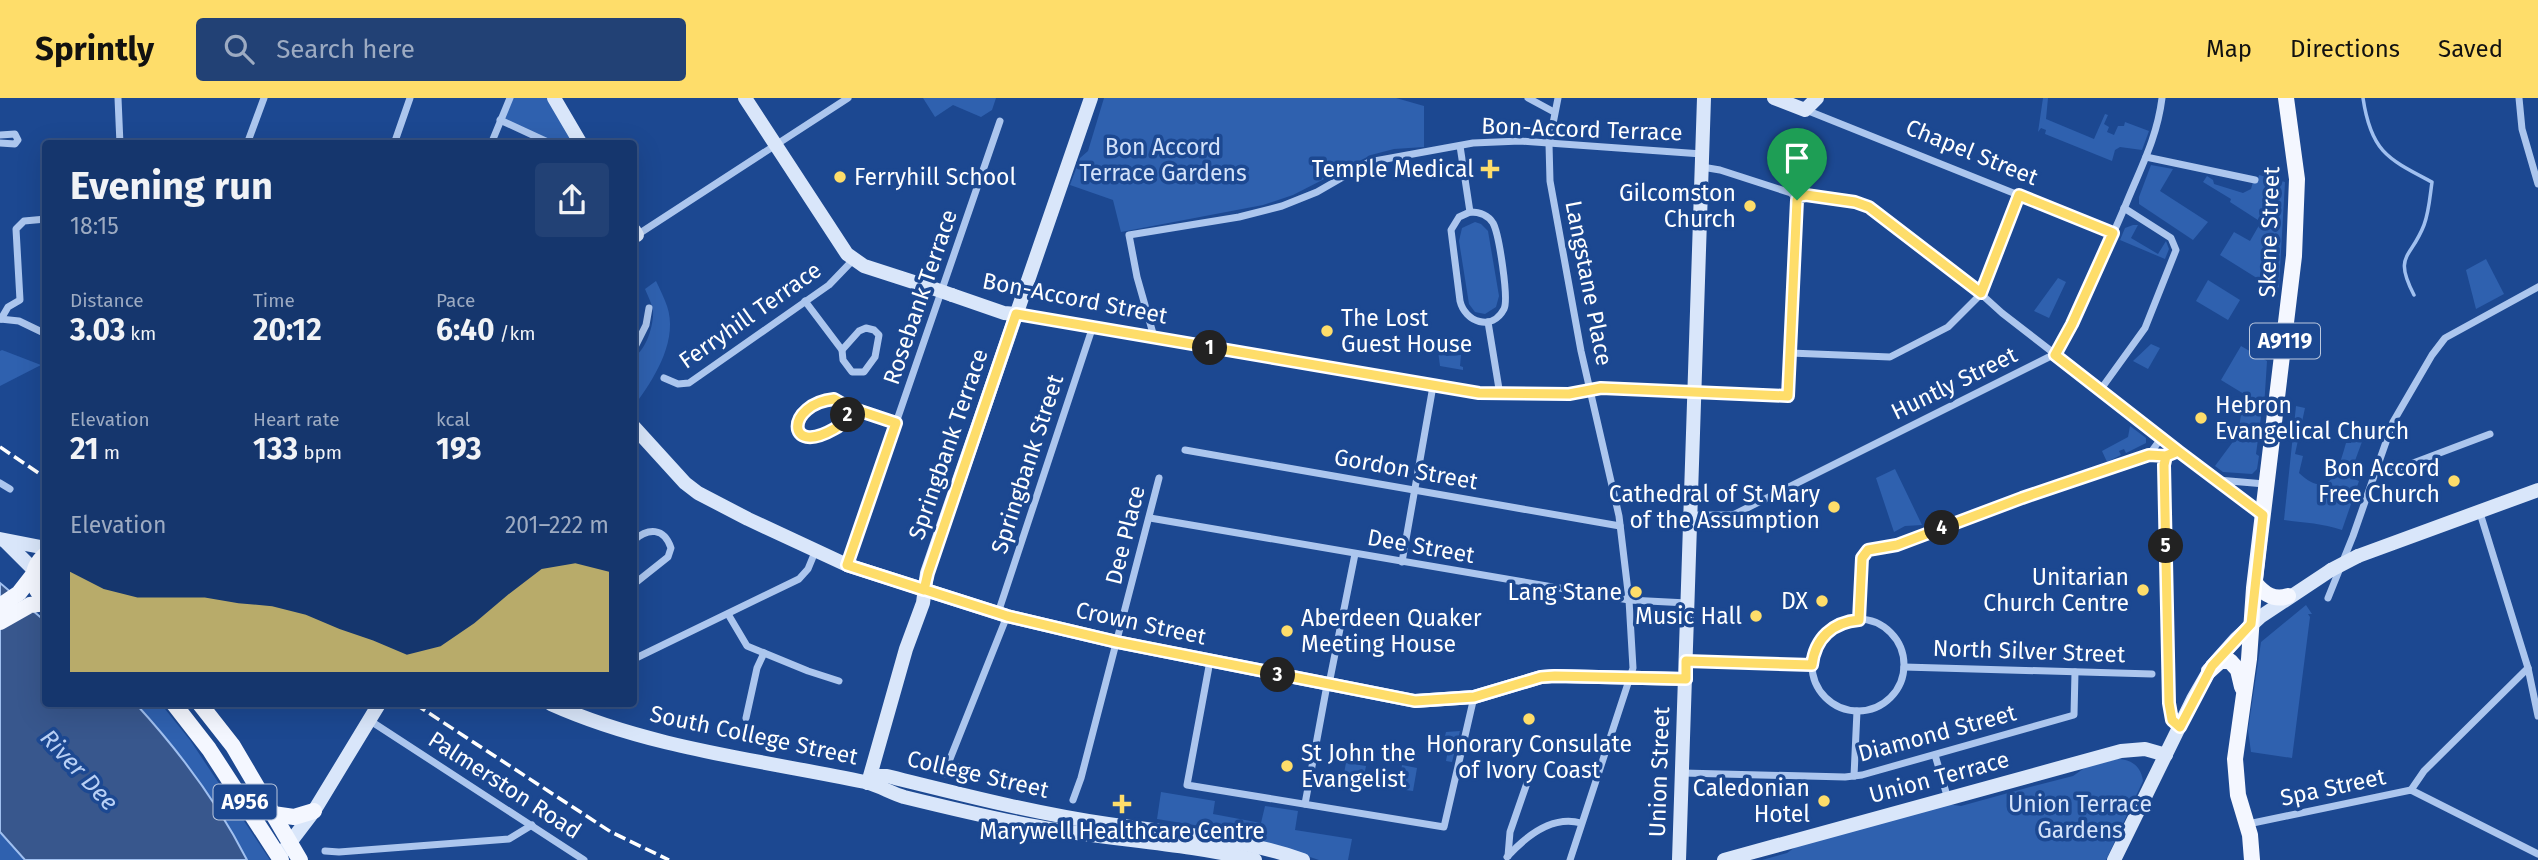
<!DOCTYPE html>
<html lang="en">
<head>
<meta charset="utf-8">
<style>
  :root { --surface:#15366d; --page:#224175; --text:#f1f3f6; --muted:#9dabc2; --line:#345080; --accent:#fedd6a }
  body { margin:0; font-family:"Fira Sans",sans-serif; background:var(--page); color:var(--text); height:100vh; display:flex; flex-direction:column; font-size:26px; white-space:nowrap }
  * { box-sizing:border-box; margin:0 }
  p { font-size:23px; color:var(--muted) }
  .icon { flex:none; width:38px; height:38px; fill:none; stroke:currentColor; stroke-width:2; stroke-linecap:round; stroke-linejoin:round }
  .map { position:relative; flex:1; overflow:hidden }
  .panel { position:absolute; left:42px; top:42px; width:595px; height:567px; display:flex; flex-direction:column; background:var(--surface); border-radius:7px; box-shadow:0 7px 28px #0002,0 0 0 2px var(--line) }
  .panel>* { flex:none }
  .pin { position:absolute; display:grid; place-items:center; width:60px; height:60px; color:#fff; margin:-72px -30px; border-radius:50% 50% 50% 0; rotate:-45deg; box-shadow:0 0 7px #0007 }
  .pin .icon { rotate:45deg }
  .km { position:absolute; width:35px; height:35px; margin:-18px; border-radius:50%; background:#222; color:#fff; font-size:19px; line-height:35px; text-align:center }
  .round { display:grid; place-items:center; flex:none; width:74px; height:74px; border-radius:7px; background:var(--page) }
  .head { display:flex; align-items:center; justify-content:space-between; height:119px; padding:0 28px }
  h1 { font-size:38px; font-weight:700; line-height:52px }
  .figures { display:grid; grid-template-columns:repeat(3,1fr); gap:10px; height:119px; padding:7px 28px }
  .figures div { display:grid; align-content:center }
  .figures b { font-size:30px; font-weight:700 }
  .figures small { font-size:19px; font-weight:400 }
  .figures p { font-size:19px }
  .chart { height:196px; padding:14px 28px }
  .chart p { display:flex; justify-content:space-between }
  .chart svg { width:100%; height:126px; margin-top:7px; fill:var(--accent); opacity:.7 }
  header { display:flex; align-items:center; gap:42px; box-sizing:border-box; height:98px; padding:0 35px; background:var(--accent); color:#111 }
  header strong { font-size:33px }
  nav { display:flex; gap:38px; margin-inline-start:auto; font-size:24px }
  .search { width:490px; height:63px; background:var(--page); display:flex; align-items:center; gap:18px; box-sizing:border-box; padding:0 24px; border-radius:7px; color:var(--muted); font-size:26px }
  .map>svg:first-child { display:block }
  .green { fill:#2f61af }
  .water { fill:#38578d; stroke:#a0c0f0; stroke-width:2 }
  .lines { fill:none; stroke-linecap:round; stroke-linejoin:round }
  .stream { stroke:#a0c0f0; stroke-width:3.5 }
  .street { stroke:#acc6ee; stroke-width:7 }
  .secondary { stroke:#d9e6fa; stroke-width:14 }
  .primary { stroke:#f4f7ff; stroke-width:16 }
  .rail { stroke:#fff; stroke-width:3.5; stroke-dasharray:12 5; stroke-linecap:butt }
  .secondary-bridge { stroke:#d9e6fa; stroke-width:14 }
  .route-casing { stroke:#fff; stroke-width:14 }
  .route { stroke:#fedd6a; stroke-width:9 }
  .poi-dot { fill:#fedd6a; stroke:#1c4891; stroke-width:2.5 }
  .labels { text-anchor:middle; stroke-width:7; stroke-linejoin:round; paint-order:stroke }
  .shield { fill:#1c4891; stroke:#bbc8de; stroke-width:2 }
  .shield-label { font-size:21px; font-weight:bold; fill:#fff }
  .street-label { font-size:23px; fill:#fff; stroke:#1c4891 }
  .park-label { font-size:23px; fill:#d3e2fa; stroke:#1c4891 }
  .poi-label { font-size:23px; fill:#fff; stroke:#1c4891; text-anchor:end }
  .water-label { font-size:24px; font-style:italic; fill:#b9d0f5; stroke:#1c4891 }
</style>
</head>
<body>
<header>
<strong>Sprintly</strong>
<div class="search"><svg class="icon" aria-label="search" viewBox="0 0 24 24"><circle cx="10" cy="10" r="6"/><path d="M15 15l6 6"/></svg>Search here</div>
<nav><a>Map</a><a>Directions</a><a>Saved</a></nav>
</header>
<div class="map">
<svg width="2538" height="762" viewBox="0 0 2538 762">
  <rect width="100%" height="100%" fill="#1c4891"/>
  <!-- green -->
  <g class="green">
    <polygon points="510,0 554,0 581,45 552,45 500,22"/>
    <polygon points="923,0 996,0 992,12 981,19 953,7 935,19"/>
    <polygon points="1104,0 1396,0 1424,8 1424,49 1394,51 1371,57 1293,97 1263,107 1121,134 1113,102 1070,87 1080,60 1088,53"/>
    <polygon points="2043,0 2048,0 2046,21 2094,41 2105,16 2108,17 2104,26 2109,29 2107,34 2114,37 2118,28 2124,28 2125,24 2149,33 2142,52 2120,49 2115,52 2112,63 2045,36 2046,32 2041,30 2038,34"/>
    <polygon points="2151,67 2173,71 2160,93 2208,124 2193,142 2139,106 2139,99"/>
    <polygon points="2259,77 2285,84 2279,189 2276,192 2220,157 2234,134 2250,143 2261,124 2230,104 2231,101 2203,84 2207,78 2213,82 2214,86 2243,95 2251,91 2253,84 2257,84"/>
    <polygon points="1475,124 1481,126 1488,133 1499,198 1496,209 1485,216 1475,214 1469,206 1459,143 1462,130"/>
    <polygon points="2133,127 2138,127 2131,140 2158,156 2166,143 2169,151 2165,161 2120,142 2125,130"/>
    <polygon points="2486,161 2504,196 2476,211 2466,172"/>
    <polygon points="2058,180 2066,184 2049,220 2034,213"/>
    <polygon points="2208,182 2240,202 2228,222 2196,203"/>
    <path d="M656,183c4,8 8,17 11,25 11,32 -10,68 -28,93l-5,2v-44c12,-7 20,-32 19,-46 -1,-7 -5,-15 -8,-22z"/>
    <polygon points="1444,244 1446,258 1461,257 1460,268 1463,269 1463,272 1440,268 1437,245"/>
    <polygon points="2151,246 2160,250 2148,271 2133,263"/>
    <polygon points="2241,248 2267,263 2264,310 2262,311 2256,356 2259,358 2257,371 2252,376 2223,374 2215,368 2238,337 2244,296 2221,282"/>
    <polygon points="2,252 41,267 0,288 0,253"/>
    <path d="M2296,308l9,2 -10,46 8,2 -4,17c32,30 40,-6 47,-30h5l3,-11 -6,-2 2,-10 8,2 -1,10 5,2 -1,4 2,1 -14,38 10,4 -17,49c-21,-7 -37,-7 -58,-10z"/>
    <polygon points="2130,328 2146,340 2146,345 2126,355 2124,351 2119,353 2121,357 2107,364 2102,353 2128,339"/>
    <polygon points="1895,371 1922,427 1905,428 1894,434 1876,380"/>
    <polygon points="2306,507 2312,516 2308,516 2310,519 2292,660 2251,654 2248,632 2261,544"/>
    <path d="M136,606h25l29,36 80,120h-23c-29,-57 -68,-109 -111,-156z"/>
    <polygon points="1460,633 1452,664 1446,663 1448,652 1442,651 1446,634"/>
    <path d="M2117,661c14,0 24,7 26,22l-37,79h-344l25,-7 13,-9 147,-40 14,2 69,-19 43,-11 13,-9z"/>
    <polygon points="1346,665 1366,668 1363,683 1343,680"/>
    <polygon points="1402,667 1417,670 1413,693 1398,691"/>
    <polygon points="1161,694 1215,703 1213,716 1261,725 1265,708 1298,713 1295,732 1352,741 1348,762 1319,762 1231,733 1157,721"/>
    <polygon points="0,734 25,762 0,762"/>
  </g>
  <!-- water -->
  <path class="water" d="M0,485l45,38 1,83h90c43,47 82,99 111,156h-222l-25,-28z"/>
  <g class="lines">
    <!-- stream -->
    <path class="stream" d="M2363,0c8,54 25,61 69,84 -2,14 -3,30 -8,43 -13,34 -31,29 -10,70"/>
    <!-- street -->
    <g class="street">
      <polyline points="118,0 120,46"/>
      <polyline points="1528,0 1554,14"/>
      <polyline points="1558,0 1549,46 1550,83 1581,253 1619,418 1629,502 1633,570 1570,762"/>
      <polyline points="2519,0 2522,31 2538,86"/>
      <polyline points="1806,12 2113,135"/>
      <polyline points="500,22 552,46"/>
      <polyline points="0,37 15,36 18,42 15,46 0,45"/>
      <polyline points="247,46 264,0"/>
      <polyline points="394,46 410,0"/>
      <polyline points="491,46 510,0"/>
      <polyline points="1460,48 1470,114"/>
      <polyline points="2146,59 2255,82"/>
      <polyline points="1702,69 1720,72 1791,95 1797,102"/>
      <polyline points="1797,102 1800,98 1806,97 1855,104 1872,110 1926,155 1970,186 2002,215 2263,417"/>
      <path d="M1470,114c9,0 18,3 23,11 6,11 16,76 11,86 -12,23 -39,13 -44,-8l-9,-71 8,-13z"/>
      <polyline points="637,137 848,0"/>
      <polyline points="805,203 842,252"/>
      <polyline points="1016,216 1479,295 1569,296 1600,290 1788,298 1797,102"/>
      <polyline points="0,221 19,223 46,236"/>
      <polyline points="1,221 8,209 20,202 16,131 24,123 46,121"/>
      <polyline points="1488,224 1500,297"/>
      <polygon points="866,230 874,232 879,237 875,259 864,274 852,274 843,262 842,252 859,233"/>
      <polyline points="1154,239 1137,179 1129,137 1239,119 1282,108 1317,94 1369,64 1473,45 1520,43 1702,56"/>
      <polyline points="634,251 646,227 649,210"/>
      <polyline points="1790,255 1890,259 1948,229 1981,196 2019,97"/>
      <polyline points="664,280 678,286 689,285 829,187 853,162"/>
      <polyline points="2101,291 2145,230 2176,152 2171,140 2124,110"/>
      <path d="M834,301l14,8c1,11 -5,17 -14,22 -49,27 -48,-25 0,-30z"/>
      <polyline points="848,309 896,325"/>
      <polyline points="1185,352 1620,428"/>
      <polyline points="2149,357 2162,339"/>
      <polyline points="2166,358 2169,597 2171,620 2179,628"/>
      <polyline points="2377,370 2392,373 2490,336"/>
      <polyline points="2218,382 2265,386"/>
      <polyline points="0,385 10,391"/>
      <polyline points="2480,415 2528,570 2538,618"/>
      <path d="M1691,417h42l322,-161c27,-48 49,-99 71,-150 15,-37 31,-66 36,-106"/>
      <polyline points="1150,420 1629,502 1687,505"/>
      <path d="M634,442c14,-12 30,-13 37,8l-3,9 -34,27"/>
      <polyline points="1402,464 1433,288"/>
      <polyline points="847,467 1000,23"/>
      <polyline points="2328,500 2353,438 2393,324 2432,257 2445,240 2538,189"/>
      <polyline points="998,515 1093,228"/>
      <polyline points="728,516 747,548 808,573 839,583"/>
      <circle cx="1858" cy="567" r="46"/>
      <polyline points="1859,522 1862,460 1872,450 1897,447 2022,400 2149,357 2166,358 2178,353"/>
      <polyline points="634,561 799,481 808,471 815,454"/>
      <polyline points="1210,563 1187,687 1444,729 1474,599"/>
      <polyline points="1686,563 1812,567"/>
      <polyline points="1904,569 2152,576"/>
      <polyline points="1329,586 1355,456"/>
      <polyline points="746,620 757,570 764,555"/>
      <polyline points="369,622 584,762"/>
      <polyline points="1935,657 1948,701"/>
      <polyline points="948,665 965,672"/>
      <polyline points="1683,675 1845,679 1862,677 2074,617 2075,574"/>
      <polyline points="944,676 1007,518"/>
      <polyline points="1854,678 1857,613"/>
      <polyline points="2411,692 2424,673 2528,570"/>
      <polyline points="1073,702 1081,680 1159,380"/>
      <polyline points="1305,706 1327,587"/>
      <polyline points="2248,726 2411,692 2538,756"/>
      <polyline points="325,753 339,754 509,741 532,727"/>
      <polyline points="1508,758 1510,734 1527,685"/>
      <path d="M1507,759c19,-21 45,-42 74,-34"/>
    </g>
    <!-- secondary -->
    <g class="secondary">
      <polyline points="554,0 581,46"/>
      <polyline points="745,0 847,156 864,168 929,189"/>
      <polyline points="1774,0 1805,12 1817,0"/>
      <polyline points="634,132 637,137"/>
      <polyline points="952,197 1004,215 1016,216"/>
      <polyline points="634,329 685,385 698,395 748,421 847,467 1007,518 1117,544 1415,603 1474,599 1541,579 1555,578 1686,581"/>
      <polyline points="0,441 46,450"/>
      <polyline points="5,443 34,472"/>
      <polyline points="2358,458 2538,392"/>
      <path d="M551,606c98,44 209,56 314,78 13,3 26,11 39,15 45,11 90,22 135,30 71,13 145,16 216,33"/>
      <polyline points="868,685 906,551 923,505 927,475 1091,0"/>
      <path d="M868,685l10,-7h9c73,18 146,37 221,48 65,9 132,14 195,36"/>
      <polyline points="279,759 314,713 379,606"/>
      <polyline points="1679,762 1704,0"/>
      <polyline points="1724,762 2121,653 2145,651 2166,657"/>
      <polyline points="2114,762 2193,601 2212,568 2236,541 2260,519 2331,472"/>
    </g>
    <!-- primary -->
    <g class="primary">
      <path d="M46,456c-16,14 -17,32 0,46"/>
      <path d="M2255,485c9,11 19,18 33,13"/>
      <polyline points="0,508 19,495 33,477"/>
      <polyline points="0,524 30,507 46,505"/>
      <polyline points="2209,573 2220,563 2230,563 2238,572 2242,589"/>
      <polyline points="174,606 209,651 281,762"/>
      <polyline points="200,606 233,648 300,762"/>
      <polyline points="273,716 294,719 314,713"/>
      <polyline points="2252,762 2250,737 2238,697 2235,661 2249,561 2254,490 2294,158 2297,81 2286,0"/>
    </g>
    <!-- rail -->
    <g class="rail">
      <polyline points="0,349 46,380"/>
      <polyline points="415,606 611,734 669,762"/>
    </g>
    <!-- secondary-bridge -->
    <g class="secondary-bridge">
      <polyline points="929,189 952,197"/>
      <polyline points="2331,472 2358,458"/>
    </g>
  </g>
  <g class="lines">
    <defs>
      <path id="route" d="M1797,102l-9,196 -187,-8 -32,6 -90,-1 -463,-79 -88,259 -4,17 -77,-25 49,-142 -48,-16c1,11 -5,17 -14,22 -49,28 -48,-25 0,-30l14,8 48,16 -49,142c50,16 101,32 151,48l9,3 110,26 298,59 59,-4 67,-20 14,-1 131,3v-18l126,4c3,-27 21,-43 47,-45l3,-62 6,-8 29,-5 125,-47 127,-43 17,1 12,-5 85,64 -12,109 -39,42 -32,61 -8,-7 -3,-17 -5,-238 2,-9 12,-5 -123,-96 17,-31 41,-91 -94,-38 -38,98 -112,-86 -14,-5 -49,-7 -6,1 -3,4"/>
    </defs>
    <!-- route casing -->
    <use href="#route" class="route-casing"/>
    <!-- route -->
    <use href="#route" class="route"/>
  </g>
  <!-- markers -->
  <g class="poi-dot">
    <path d="M1486.5 60.5h7v7h7v7h-7v7h-7v-7h-7v-7h7z"/>
    <circle cx="840" cy="79" r="7"/>
    <circle cx="1750" cy="108" r="7"/>
    <circle cx="1327" cy="233" r="7"/>
    <circle cx="2201" cy="320" r="7"/>
    <circle cx="2454" cy="383" r="7"/>
    <circle cx="1834" cy="409" r="7"/>
    <circle cx="2143" cy="492" r="7"/>
    <circle cx="1636" cy="494" r="7"/>
    <circle cx="1822" cy="503" r="7"/>
    <circle cx="1756" cy="518" r="7"/>
    <circle cx="1287" cy="533" r="7"/>
    <circle cx="1529" cy="621" r="7"/>
    <circle cx="1287" cy="668" r="7"/>
    <circle cx="1824" cy="703" r="7"/>
    <path d="M1118.5 695.5h7v7h7v7h-7v7h-7v-7h-7v-7h7z"/>
  </g>
  <g class="labels">
    <!-- shield labels -->
    <g class="shield">
      <rect x="2250" y="225.5" width="70" height="35" rx="5"/>
      <rect x="213.5" y="686.5" width="63" height="35" rx="5"/>
    </g>
    <g class="shield-label">
      <text x="2285" y="250">A9119</text>
      <text x="245" y="711">A956</text>
    </g>
    <!-- street labels -->
    <g class="street-label">
      <text transform="translate(1582 31) rotate(2)" y="8">Bon-Accord Terrace</text>
      <text transform="translate(1972 54) rotate(22)" y="8">Chapel Street</text>
      <text transform="translate(2269 134) rotate(-88)" y="8">Skene Street</text>
      <text transform="translate(1589 185) rotate(79)" y="8">Langstane Place</text>
      <text transform="translate(920 199) rotate(-71)" y="8">Rosebank Terrace</text>
      <text transform="translate(1075 200) rotate(11)" y="8">Bon-Accord Street</text>
      <text transform="translate(750 217) rotate(-35)" y="8">Ferryhill Terrace</text>
      <text transform="translate(1954 285) rotate(-26)" y="8">Huntly Street</text>
      <text transform="translate(948 346) rotate(-71)" y="8">Springbank Terrace</text>
      <text transform="translate(1027 366) rotate(-72)" y="8">Springbank Street</text>
      <text transform="translate(1406 371) rotate(10)" y="8">Gordon Street</text>
      <text transform="translate(1125 437) rotate(-76)" y="8">Dee Place</text>
      <text transform="translate(1421 448) rotate(10)" y="8">Dee Street</text>
      <text transform="translate(1141 525) rotate(12)" y="8">Crown Street</text>
      <text transform="translate(2029 553) rotate(2)" y="8">North Silver Street</text>
      <text transform="translate(1937 635) rotate(-15)" y="8">Diamond Street</text>
      <text transform="translate(754 637) rotate(12)" y="8">South College Street</text>
      <text transform="translate(1659 674) rotate(-88)" y="8">Union Street</text>
      <text transform="translate(978 676) rotate(13)" y="8">College Street</text>
      <text transform="translate(1939 679) rotate(-15)" y="8">Union Terrace</text>
      <text transform="translate(505 687) rotate(33)" y="8">Palmerston Road</text>
      <text transform="translate(2333 689) rotate(-12)" y="8">Spa Street</text>
    </g>
    <!-- park labels -->
    <g class="park-label">
      <text x="1163" y="57">Bon Accord<tspan x="1163" dy="26">Terrace Gardens</tspan></text>
      <text x="2080" y="714">Union Terrace<tspan x="2080" dy="26">Gardens</tspan></text>
    </g>
    <!-- poi labels -->
    <g class="poi-label">
      <text x="1474" y="79">Temple Medical</text>
      <text x="854" y="87" text-anchor="start">Ferryhill School</text>
      <text x="1736" y="103">Gilcomston<tspan x="1736" dy="26">Church</tspan></text>
      <text x="1341" y="228" text-anchor="start">The Lost<tspan x="1341" dy="26">Guest House</tspan></text>
      <text x="2215" y="315" text-anchor="start">Hebron<tspan x="2215" dy="26">Evangelical Church</tspan></text>
      <text x="2440" y="378">Bon Accord<tspan x="2440" dy="26">Free Church</tspan></text>
      <text x="1820" y="404">Cathedral of St Mary<tspan x="1820" dy="26">of the Assumption</tspan></text>
      <text x="2129" y="487">Unitarian<tspan x="2129" dy="26">Church Centre</tspan></text>
      <text x="1622" y="502">Lang Stane</text>
      <text x="1808" y="511">DX</text>
      <text x="1742" y="526">Music Hall</text>
      <text x="1301" y="528" text-anchor="start">Aberdeen Quaker<tspan x="1301" dy="26">Meeting House</tspan></text>
      <text x="1529" y="654" text-anchor="middle">Honorary Consulate<tspan x="1529" dy="26">of Ivory Coast</tspan></text>
      <text x="1301" y="663" text-anchor="start">St John the<tspan x="1301" dy="26">Evangelist</tspan></text>
      <text x="1810" y="698">Caledonian<tspan x="1810" dy="26">Hotel</tspan></text>
      <text x="1122" y="741" text-anchor="middle">Marywell Healthcare Centre</text>
    </g>
    <!-- water labels -->
    <g class="water-label">
      <text transform="translate(79 672) rotate(47)" y="8">River Dee</text>
    </g>
  </g>
</svg>
<div class="pin" style="left:1797px;top:102px;background:#1e9e55"><svg class="icon" aria-label="arrive" viewBox="0 0 24 24"><path d="M6 21V4h12l-3 4 3 4H6"/></svg></div>
<b class="km" style="left:1210px;top:250px">1</b>
<b class="km" style="left:848px;top:317px">2</b>
<b class="km" style="left:1278px;top:577px">3</b>
<b class="km" style="left:1942px;top:430px">4</b>
<b class="km" style="left:2166px;top:448px">5</b>
<section class="panel">
<div class="head"><div><h1>Evening run</h1><p>18:15</p></div><a class="round"><svg class="icon" aria-label="share" viewBox="0 0 24 24"><path d="M12 15V3M7 8l5-5 5 5M5 13v7h14v-7"/></svg></a></div>
<div class="figures">
<div><p>Distance</p><b>3.03<small> km</small></b></div>
<div><p>Time</p><b>20:12</b></div>
<div><p>Pace</p><b>6:40<small> /km</small></b></div>
</div>
<div class="figures">
<div><p>Elevation</p><b>21<small> m</small></b></div>
<div><p>Heart rate</p><b>133<small> bpm</small></b></div>
<div><p>kcal</p><b>193</b></div>
</div>
<div class="chart"><p><span>Elevation</span>201–222 m</p>
<svg viewBox="0 0 160 44" preserveAspectRatio="none"><path d="M0 44V9L10 15L20 18L30 18L40 18L50 20L60 21L70 24L80 29L90 33L100 38L110 35L120 27L130 17L140 8L150 6L160 9V44z"/></svg>
</div>
</section>
</div>
</body>
</html>
